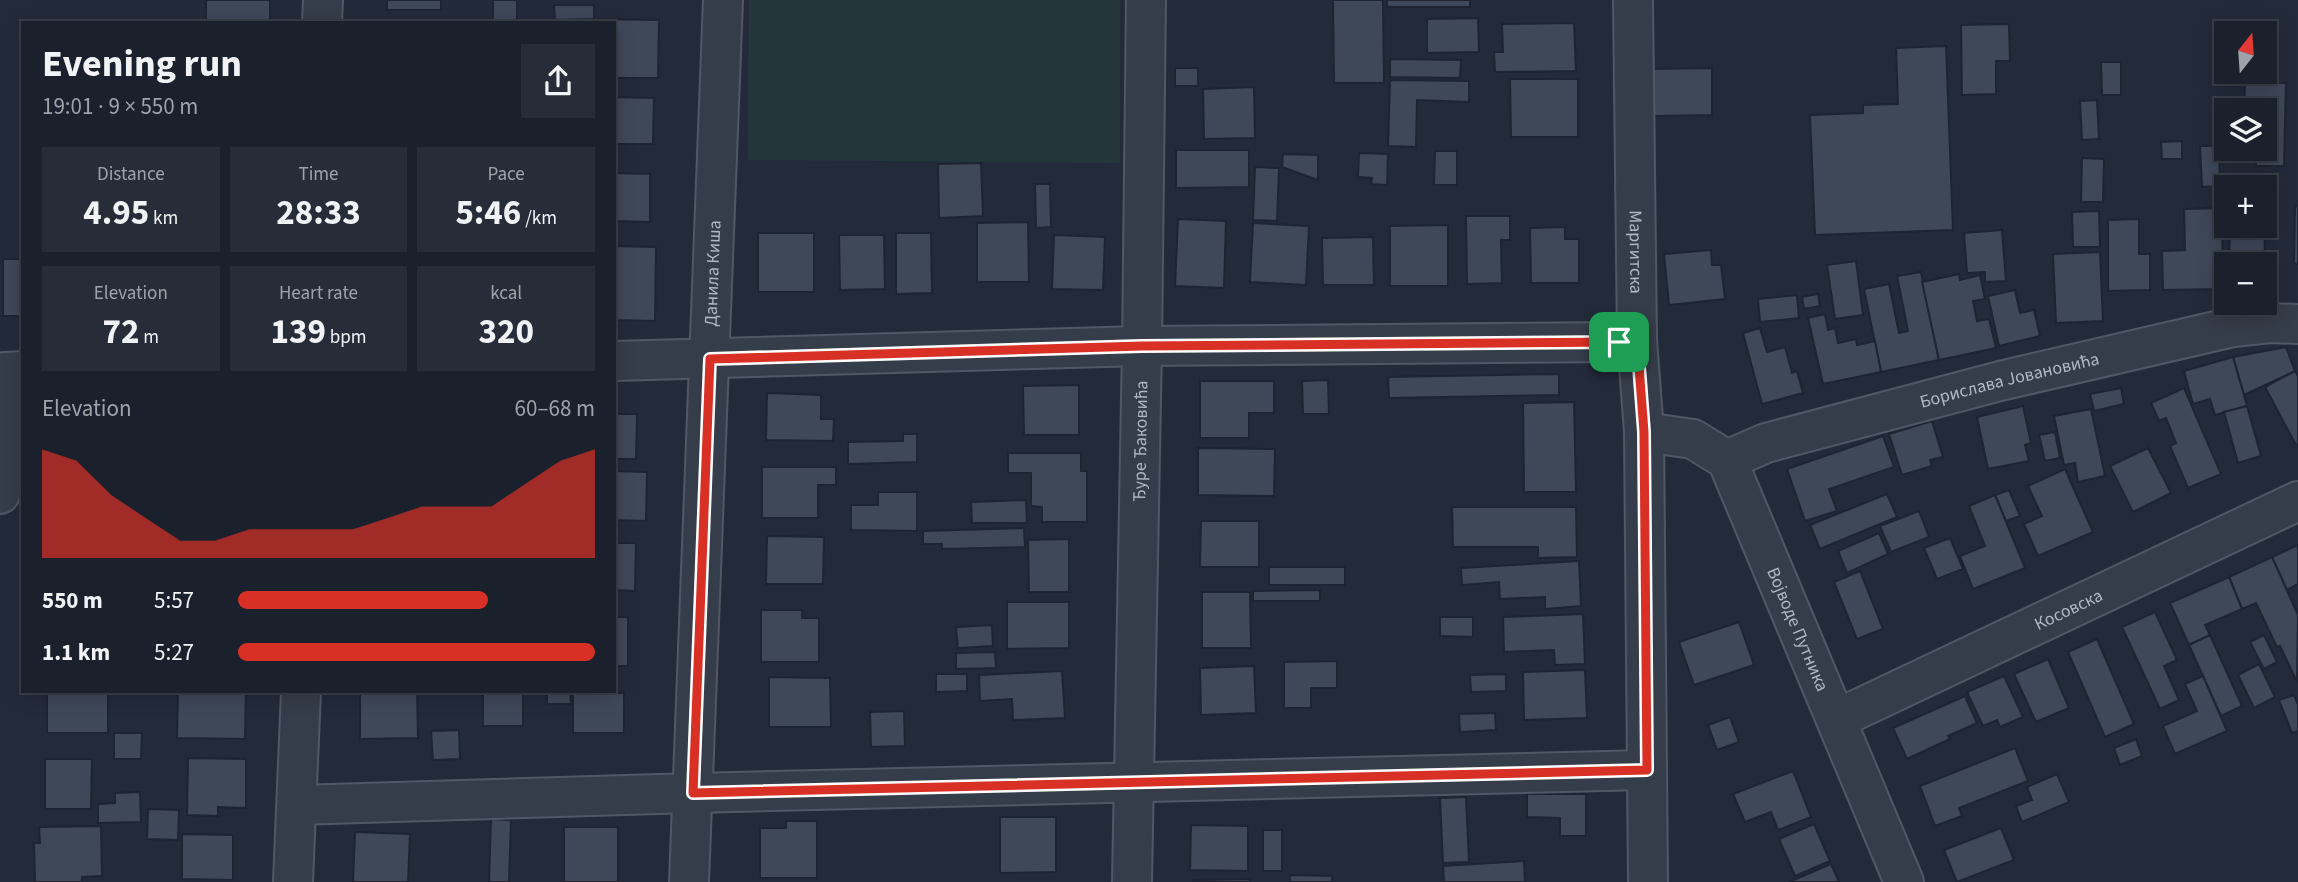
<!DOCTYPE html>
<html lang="en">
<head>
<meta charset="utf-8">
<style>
  :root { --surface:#1a202c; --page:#272d38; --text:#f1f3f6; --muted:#9fa3a9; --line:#383e48; --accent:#d93025 }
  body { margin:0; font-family:"Source Sans 3",sans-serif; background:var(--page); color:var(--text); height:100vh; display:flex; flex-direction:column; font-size:26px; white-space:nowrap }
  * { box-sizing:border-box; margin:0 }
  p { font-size:23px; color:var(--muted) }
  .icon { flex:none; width:38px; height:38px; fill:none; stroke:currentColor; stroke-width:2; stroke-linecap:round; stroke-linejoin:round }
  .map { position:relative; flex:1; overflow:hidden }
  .details { position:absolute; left:21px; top:21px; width:595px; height:672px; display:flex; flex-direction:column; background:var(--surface); border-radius:0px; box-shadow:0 4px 18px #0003,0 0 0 2px var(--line) }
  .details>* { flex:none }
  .needle { width:46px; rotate:17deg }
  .tools { position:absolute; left:2214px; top:21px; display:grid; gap:14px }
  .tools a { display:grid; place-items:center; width:63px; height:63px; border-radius:0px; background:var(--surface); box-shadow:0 4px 18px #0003,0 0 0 2px var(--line); font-size:35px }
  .pin { position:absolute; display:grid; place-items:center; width:60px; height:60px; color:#fff; margin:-30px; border-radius:14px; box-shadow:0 4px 10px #0006 }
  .round { display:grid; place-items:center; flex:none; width:74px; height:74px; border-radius:0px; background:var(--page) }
  .headline { display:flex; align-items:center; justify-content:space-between; height:119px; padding:0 21px }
  h1 { font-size:38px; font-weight:700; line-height:52px }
  .figures { display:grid; grid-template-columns:repeat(3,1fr); gap:10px; height:119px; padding:7px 21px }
  .figures div { display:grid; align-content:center; border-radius:0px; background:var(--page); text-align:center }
  .figures b { font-size:35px; font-weight:700 }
  .figures small { font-size:19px; font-weight:400 }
  .figures p { font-size:19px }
  .chart { height:196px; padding:14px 21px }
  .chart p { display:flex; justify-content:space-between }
  .chart svg { width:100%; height:126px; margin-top:7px; fill:var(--accent); opacity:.7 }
  ul { padding:0 21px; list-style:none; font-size:23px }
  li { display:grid; grid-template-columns:112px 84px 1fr; align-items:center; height:52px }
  li i { height:18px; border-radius:9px; background:var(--accent) }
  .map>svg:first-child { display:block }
  .green { fill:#25363b }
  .building { fill:#3f4859; stroke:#1e2431; stroke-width:2 }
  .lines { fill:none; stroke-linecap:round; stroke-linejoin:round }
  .minor-casing { stroke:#515765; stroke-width:42 }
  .minor { stroke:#363d4a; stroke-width:38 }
  .route-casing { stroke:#fff; stroke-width:14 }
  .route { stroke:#d93025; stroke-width:9 }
  .labels { text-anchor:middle; stroke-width:5; stroke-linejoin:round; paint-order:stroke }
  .street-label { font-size:18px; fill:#b1b7c6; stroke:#1c222f }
</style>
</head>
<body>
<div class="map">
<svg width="2298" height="882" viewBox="0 0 2298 882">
  <rect width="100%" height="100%" fill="#232a3a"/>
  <!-- green -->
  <polygon class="green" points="749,0 1120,0 1120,163 748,160"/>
  <!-- building -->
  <g class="building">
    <polygon points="206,0 270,0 270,20 206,21"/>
    <rect x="387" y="0" width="54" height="10"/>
    <rect x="493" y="0" width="24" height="23"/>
    <polygon points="1333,0 1383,0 1384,83 1334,83"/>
    <rect x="1387" y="0" width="83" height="7"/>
    <polygon points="554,5 594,5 594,19 555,20"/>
    <polygon points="1478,18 1479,52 1427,53 1427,19"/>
    <polygon points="599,19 659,20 658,78 614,78 614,23 599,23"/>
    <polygon points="1574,23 1576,71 1495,72 1494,52 1503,52 1502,24"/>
    <polygon points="2009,24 2010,61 1996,61 1996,94 1962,95 1961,25"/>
    <polygon points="1946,46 1953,230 1815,235 1810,115 1863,113 1863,105 1898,104 1896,48"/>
    <polygon points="1390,59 1461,60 1460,78 1390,77"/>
    <polygon points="2101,62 2121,62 2121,95 2102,95"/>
    <rect x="1175" y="68" width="23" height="18"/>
    <polygon points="1712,68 1712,115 1653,116 1652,69"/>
    <polygon points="1510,79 1578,79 1578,137 1511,137"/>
    <polygon points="1390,80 1469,81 1469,102 1417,100 1416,147 1388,146"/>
    <polygon points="2245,82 2286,83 2284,166 2256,166 2256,149 2264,149 2264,110 2244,110"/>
    <polygon points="1254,87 1255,138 1204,139 1203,89"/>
    <polygon points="614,97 654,98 653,144 614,144"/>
    <polygon points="2097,100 2099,139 2082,140 2080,101"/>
    <polygon points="2182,141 2182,159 2162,159 2161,142"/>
    <polygon points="2200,146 2219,146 2220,186 2202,187"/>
    <polygon points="1176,150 1249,150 1249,187 1176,188"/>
    <polygon points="1435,151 1457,151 1457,185 1434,185"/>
    <polygon points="1359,153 1388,154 1387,185 1371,184 1372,178 1358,177"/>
    <polygon points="1283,154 1318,155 1318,180 1282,167"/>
    <polygon points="2082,158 2104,159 2103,202 2081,202"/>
    <polygon points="981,163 983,216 939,218 938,164"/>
    <polygon points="1255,167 1279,168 1277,221 1253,220"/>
    <polygon points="614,173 650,174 650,222 614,221"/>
    <polygon points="1035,184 1050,184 1051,227 1036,228"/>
    <polygon points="2264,200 2265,264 2229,263 2230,226 2264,226"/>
    <polygon points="2295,206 2298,206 2298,264 2294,263"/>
    <polygon points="2222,208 2223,289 2163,290 2162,251 2185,250 2184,209"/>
    <polygon points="2099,211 2100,247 2073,247 2072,212"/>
    <polygon points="1466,216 1510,216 1510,240 1501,240 1502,283 1467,284"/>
    <polygon points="1178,219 1226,221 1224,288 1175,286"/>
    <polygon points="2139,219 2139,254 2150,254 2150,290 2108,291 2108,220"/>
    <polygon points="1028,222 1029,282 977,282 977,223"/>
    <polygon points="1253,223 1309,226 1306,285 1250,282"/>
    <polygon points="1448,225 1448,286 1390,286 1390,226"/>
    <polygon points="1565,227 1565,239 1579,239 1579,283 1531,283 1530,228"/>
    <polygon points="2002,230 2006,281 1985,282 1985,272 1967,273 1964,233"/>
    <rect x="758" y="233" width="56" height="59"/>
    <polygon points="896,233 931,233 932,293 896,294"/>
    <polygon points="839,235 884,235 885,289 840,290"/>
    <polygon points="1054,235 1105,237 1103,290 1052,289"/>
    <polygon points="1373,237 1374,285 1323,285 1322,238"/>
    <polygon points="614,246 656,247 655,321 614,320"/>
    <polygon points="1711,250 1712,265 1721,265 1725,299 1669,305 1664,254"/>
    <polygon points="2100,252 2103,321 2056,323 2053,254"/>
    <rect x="3" y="259" width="20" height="57"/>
    <polygon points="1856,261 1863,315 1835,319 1827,265"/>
    <polygon points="1921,272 1939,360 1881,372 1864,289 1889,284 1899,333 1908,331 1897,276"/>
    <polygon points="1959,274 1960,280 1980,275 1985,299 1973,301 1977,321 1989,319 1996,348 1939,360 1922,282"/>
    <polygon points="2015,290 2020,313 2034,310 2040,336 1999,346 1988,296"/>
    <polygon points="1818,294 1820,306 1804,309 1802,297"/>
    <polygon points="1797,295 1799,318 1760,322 1758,299"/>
    <polygon points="1825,314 1828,330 1835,328 1838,343 1856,339 1857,345 1875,341 1881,372 1823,384 1808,318"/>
    <polygon points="1760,328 1767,352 1785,347 1792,373 1797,371 1803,393 1762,404 1743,333"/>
    <polygon points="2286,347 2295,371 2244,395 2233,357"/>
    <polygon points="2233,357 2247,406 2215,415 2210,399 2193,404 2184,371"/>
    <polygon points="2295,371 2298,376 2298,444 2296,445 2265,387"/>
    <polygon points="1559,374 1559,395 1389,398 1388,377"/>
    <polygon points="1328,380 1329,414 1303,414 1302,381"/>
    <polygon points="1200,381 1274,381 1274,413 1249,413 1249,438 1200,438"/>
    <polygon points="1079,385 1079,435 1024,435 1023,386"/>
    <polygon points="2121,388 2124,404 2094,411 2090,394"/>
    <polygon points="2184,388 2221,474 2188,488 2170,446 2176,443 2166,418 2159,421 2151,403"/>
    <polygon points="767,393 821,395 821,419 834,419 833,441 766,440"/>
    <polygon points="1574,402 1576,492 1524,492 1523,403"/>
    <polygon points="2023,406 2031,443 2025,445 2029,461 1988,469 1977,417"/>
    <polygon points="2247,406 2261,456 2238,463 2224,412"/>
    <polygon points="2091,409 2105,476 2078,482 2075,463 2064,465 2054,416"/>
    <polygon points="614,414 637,414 636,459 614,459"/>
    <polygon points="1932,421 1943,457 1930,460 1932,466 1902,475 1889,434"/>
    <polygon points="2055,432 2060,458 2045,461 2039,435"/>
    <polygon points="903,434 917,434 917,462 848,464 848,442 903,441"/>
    <polygon points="1883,436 1894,467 1829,489 1837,511 1805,521 1787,469"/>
    <polygon points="1198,448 1275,449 1274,496 1198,495"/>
    <polygon points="2148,448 2171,493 2133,512 2110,466"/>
    <polygon points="1008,453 1081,453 1081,471 1087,471 1087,522 1042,522 1042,507 1031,506 1031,473 1008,473"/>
    <polygon points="762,467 836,467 836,485 818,485 818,518 762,518"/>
    <polygon points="2065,469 2093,532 2038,556 2024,524 2042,516 2028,486"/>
    <polygon points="614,471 647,472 646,521 614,520"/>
    <polygon points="2009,490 2020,516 2006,521 1995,495"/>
    <polygon points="878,492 917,492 917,531 851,530 851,505 878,505"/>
    <polygon points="1887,494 1897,517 1820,549 1810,525"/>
    <polygon points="1995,495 2025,568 1973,589 1960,556 1985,546 1969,506"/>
    <polygon points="1026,500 1027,523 972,523 971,502"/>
    <polygon points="1452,507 1576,507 1577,557 1538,558 1538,547 1453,547"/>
    <polygon points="1919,511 1929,537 1891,552 1880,526"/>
    <polygon points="1201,521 1259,521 1259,567 1200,567"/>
    <polygon points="1024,528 1025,547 942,549 942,544 923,544 923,531"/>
    <polygon points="1879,533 1888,554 1847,573 1838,551"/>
    <polygon points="767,536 824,537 823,584 766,584"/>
    <polygon points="1950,538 1963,569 1937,579 1924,548"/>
    <polygon points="1069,539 1069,592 1029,592 1028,540"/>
    <polygon points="614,543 636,543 635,591 614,590"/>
    <polygon points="2298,545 2298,584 2287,590 2272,557"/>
    <polygon points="2272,557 2298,615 2297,682 2280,646 2277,647 2256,603 2242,609 2229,577"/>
    <polygon points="1579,561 1581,606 1545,609 1545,597 1500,599 1499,582 1462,585 1461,568"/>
    <rect x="1269" y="567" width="76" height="18"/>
    <polygon points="1860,571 1883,629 1857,639 1834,582"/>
    <polygon points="2229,577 2242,609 2205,625 2210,635 2189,645 2170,603"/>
    <polygon points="1320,590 1320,601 1253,601 1253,591"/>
    <polygon points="1202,592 1250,592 1251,648 1202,648"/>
    <polygon points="1007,602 1069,602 1069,648 1007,649"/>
    <polygon points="761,610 802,610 802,618 819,618 819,662 761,662"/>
    <polygon points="2155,612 2177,660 2164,666 2179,700 2160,709 2122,627"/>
    <polygon points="1583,614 1585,664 1555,665 1554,650 1504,652 1503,617"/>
    <rect x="614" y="617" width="14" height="49"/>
    <polygon points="1440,617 1473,617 1473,637 1440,636"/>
    <polygon points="1739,622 1754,665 1694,685 1679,642"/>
    <polygon points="992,625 993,646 958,648 956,627"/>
    <polygon points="2210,635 2242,706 2221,716 2189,645"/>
    <polygon points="2264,635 2277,662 2264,669 2250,642"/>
    <polygon points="2097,639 2134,724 2105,737 2068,652"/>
    <polygon points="995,652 996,668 956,669 956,653"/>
    <polygon points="2048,659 2069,708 2036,722 2014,674"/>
    <polygon points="1337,661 1337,688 1311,688 1311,708 1284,708 1284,662"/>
    <polygon points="2259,664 2275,697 2254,708 2238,675"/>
    <polygon points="1254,666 1256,713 1201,715 1200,668"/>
    <polygon points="1585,670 1587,718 1524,720 1523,672"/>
    <polygon points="1062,671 1065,718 1013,720 1012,699 980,701 979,675"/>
    <polygon points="936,674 967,674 967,691 936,692"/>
    <polygon points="1506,674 1506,691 1471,692 1470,675"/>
    <polygon points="2004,676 2023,717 2000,727 1997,720 1983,726 1967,692"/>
    <polygon points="2203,676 2227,731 2175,754 2163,726 2197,711 2185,684"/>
    <polygon points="769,677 830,678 831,727 769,727"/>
    <rect x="47" y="691" width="61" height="42"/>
    <polygon points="178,691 246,691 245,739 177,738"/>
    <polygon points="360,691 417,691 418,738 360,739"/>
    <rect x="483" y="691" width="40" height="35"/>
    <polygon points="547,691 570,691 571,704 547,704"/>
    <polygon points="573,692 624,693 624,733 573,733"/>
    <polygon points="2294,695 2298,705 2298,731 2292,733 2279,700"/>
    <polygon points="1965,696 1977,723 1948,736 1950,739 1907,759 1893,728"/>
    <polygon points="904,711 905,746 871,747 870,712"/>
    <polygon points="1495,713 1496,730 1460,732 1459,714"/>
    <polygon points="1730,717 1739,742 1717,750 1708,725"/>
    <polygon points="459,730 460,759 433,760 431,731"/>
    <polygon points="114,733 142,733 141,759 114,759"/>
    <polygon points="2136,739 2142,756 2120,765 2114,748"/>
    <polygon points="2015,748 2028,781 1959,808 1962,816 1935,826 1920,786"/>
    <polygon points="188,758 246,759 246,808 218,807 218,816 187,815"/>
    <polygon points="45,759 92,759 91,809 45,809"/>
    <polygon points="1793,771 1811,817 1778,830 1771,812 1745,822 1733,794"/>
    <polygon points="2057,774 2069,802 2022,822 2016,806 2032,800 2027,787"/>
    <polygon points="140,792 141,822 98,823 98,804 115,803 115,793"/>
    <polygon points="1527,794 1586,794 1586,836 1560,836 1560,818 1527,817"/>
    <polygon points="1466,797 1469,862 1443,863 1440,798"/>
    <polygon points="148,809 179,810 178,840 147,839"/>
    <polygon points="1000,817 1056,817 1056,872 1000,873"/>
    <polygon points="491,819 511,820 509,882 489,882"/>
    <polygon points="786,821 817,821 817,878 760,878 760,828 786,828"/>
    <polygon points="1814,824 1830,861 1795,876 1779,839"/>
    <polygon points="1191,825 1248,826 1248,871 1190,870"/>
    <polygon points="101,826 102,876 82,877 82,882 35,882 34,843 40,843 39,827"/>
    <rect x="564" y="827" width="54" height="55"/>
    <polygon points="2001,828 2014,860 1957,882 1944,850"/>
    <rect x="1263" y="830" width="19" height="41"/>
    <polygon points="355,832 410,834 408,882 353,882"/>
    <polygon points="182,834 233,835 233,880 182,879"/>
    <polygon points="1524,861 1525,882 1444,882 1443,866"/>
    <polygon points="1831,864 1839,882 1789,882"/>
    <polygon points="1290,875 1332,876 1332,882 1290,882"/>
    <polygon points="1250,879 1250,882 1193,882 1193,880"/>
  </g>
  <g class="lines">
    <defs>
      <g id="minor">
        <path id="s1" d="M1633,0l4,340 7,92 4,450"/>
        <polyline points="322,23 323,0"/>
        <polyline points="614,361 1142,346 1619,342 1637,340"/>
        <path id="s2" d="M1644,432l49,7 34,21 177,422"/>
        <path id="s3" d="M1727,460l39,-17 234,-62 233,-54 37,-4 28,1"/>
        <polyline points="0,494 5,372 23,371"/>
        <path id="s4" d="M1837,719l461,-218"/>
        <polyline points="297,805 693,793 1647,770"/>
        <polyline points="293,882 301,691"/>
        <path id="s5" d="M689,882l34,-882"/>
        <path id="s6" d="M1132,882l10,-536 4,-346"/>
      </g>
    </defs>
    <!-- minor casing -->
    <use href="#minor" class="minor-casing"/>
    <!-- minor -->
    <use href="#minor" class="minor"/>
  </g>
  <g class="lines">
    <defs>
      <polygon id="route" points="1637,340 1644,432 1647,770 693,793 710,359 1142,346 1619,342"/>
    </defs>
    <!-- route casing -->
    <use href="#route" class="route-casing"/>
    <!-- route -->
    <use href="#route" class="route"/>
  </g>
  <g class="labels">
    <!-- street labels -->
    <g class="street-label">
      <text dy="6" stroke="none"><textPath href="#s1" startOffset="252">Маргитска</textPath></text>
      <text dy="6" stroke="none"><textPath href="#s5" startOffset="609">Данила Киша</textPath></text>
      <text dy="6" stroke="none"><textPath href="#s3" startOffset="294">Борислава Јовановића</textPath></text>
      <text dy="6" stroke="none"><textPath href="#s6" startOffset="441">Ђуре Ђаковића</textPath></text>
      <text dy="6" stroke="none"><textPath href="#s4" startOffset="256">Косовска</textPath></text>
      <text dy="6" stroke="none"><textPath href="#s2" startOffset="273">Војводе Путника</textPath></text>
    </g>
  </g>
</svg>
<div class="tools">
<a><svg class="needle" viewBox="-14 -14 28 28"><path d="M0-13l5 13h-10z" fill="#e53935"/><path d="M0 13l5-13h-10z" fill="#9fa3a9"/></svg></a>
<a><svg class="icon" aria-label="layers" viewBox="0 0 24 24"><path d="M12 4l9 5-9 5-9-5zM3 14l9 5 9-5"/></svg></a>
<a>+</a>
<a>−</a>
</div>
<div class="pin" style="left:1619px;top:342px;background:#1e9e55"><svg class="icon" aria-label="arrive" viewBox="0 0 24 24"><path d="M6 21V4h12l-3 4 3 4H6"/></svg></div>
<section class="details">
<div class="headline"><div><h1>Evening run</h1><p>19:01 · 9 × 550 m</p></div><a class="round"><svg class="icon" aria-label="share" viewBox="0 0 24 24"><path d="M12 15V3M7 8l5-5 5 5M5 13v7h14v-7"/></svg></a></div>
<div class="figures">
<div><p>Distance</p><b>4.95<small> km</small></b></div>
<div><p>Time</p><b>28:33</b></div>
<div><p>Pace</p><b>5:46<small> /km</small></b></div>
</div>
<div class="figures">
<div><p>Elevation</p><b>72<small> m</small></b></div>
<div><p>Heart rate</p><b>139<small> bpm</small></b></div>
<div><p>kcal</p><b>320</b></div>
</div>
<div class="chart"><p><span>Elevation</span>60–68 m</p>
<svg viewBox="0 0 160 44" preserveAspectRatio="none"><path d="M0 44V6L10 10L20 22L30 30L40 38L50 38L60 34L70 34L80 34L90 34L100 30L110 26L120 26L130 26L140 18L150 10L160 6V44z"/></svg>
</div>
<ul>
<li><b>550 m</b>5:57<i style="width:70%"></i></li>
<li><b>1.1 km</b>5:27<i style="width:100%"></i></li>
</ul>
</section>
</div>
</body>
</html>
